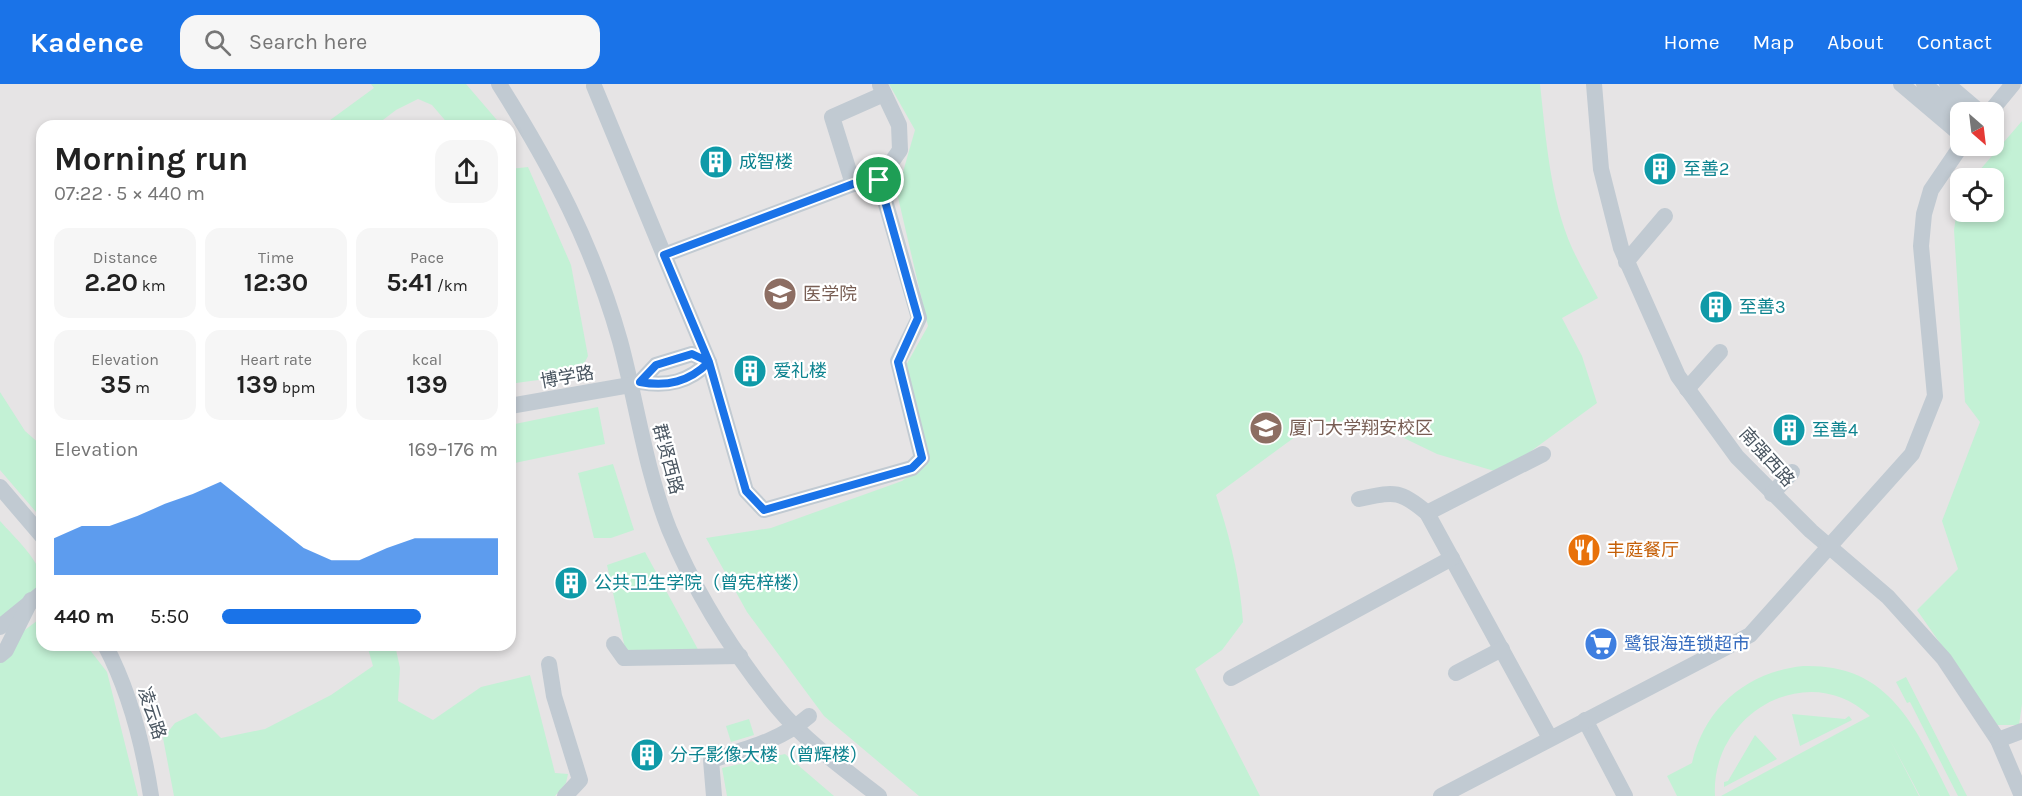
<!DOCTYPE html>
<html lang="en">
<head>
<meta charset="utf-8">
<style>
  :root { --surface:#fff; --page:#f6f6f6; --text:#222; --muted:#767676; --accent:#1a73e8 }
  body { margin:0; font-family:Karla,"Noto Sans SC",sans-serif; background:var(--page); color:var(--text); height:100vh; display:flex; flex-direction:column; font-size:22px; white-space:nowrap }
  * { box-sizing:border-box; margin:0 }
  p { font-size:20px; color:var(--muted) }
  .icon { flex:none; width:33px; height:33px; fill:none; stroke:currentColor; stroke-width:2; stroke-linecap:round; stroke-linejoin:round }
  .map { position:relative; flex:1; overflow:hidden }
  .sheet { position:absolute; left:36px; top:36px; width:480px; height:531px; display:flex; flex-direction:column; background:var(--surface); border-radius:18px; box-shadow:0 3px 9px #0003 }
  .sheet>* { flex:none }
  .needle { width:39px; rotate:152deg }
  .controls { position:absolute; left:1950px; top:18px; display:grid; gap:12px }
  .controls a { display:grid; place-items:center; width:54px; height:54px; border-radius:12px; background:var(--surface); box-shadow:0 3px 9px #0003; font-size:30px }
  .pin { position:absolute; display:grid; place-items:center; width:51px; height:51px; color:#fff; margin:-26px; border:3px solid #fff; border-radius:50%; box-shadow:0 2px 6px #0007 }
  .round { display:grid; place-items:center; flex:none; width:63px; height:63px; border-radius:18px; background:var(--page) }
  .overview { display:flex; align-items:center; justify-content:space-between; height:102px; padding:0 18px }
  h1 { font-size:33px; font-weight:700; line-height:45px }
  .stats { display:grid; grid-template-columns:repeat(3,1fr); gap:9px; height:102px; padding:6px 18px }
  .stats div { display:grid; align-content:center; border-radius:15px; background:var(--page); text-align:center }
  .stats b { font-size:26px; font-weight:700 }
  .stats small { font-size:16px; font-weight:400 }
  .stats p { font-size:16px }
  .chart { height:168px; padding:12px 18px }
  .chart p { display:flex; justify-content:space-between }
  .chart svg { width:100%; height:108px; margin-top:6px; fill:var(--accent); opacity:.7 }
  ul { padding:0 18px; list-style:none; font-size:20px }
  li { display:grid; grid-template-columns:96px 72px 1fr; align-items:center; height:45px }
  li i { height:15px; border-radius:8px; background:var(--accent) }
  header { display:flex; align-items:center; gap:36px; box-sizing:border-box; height:84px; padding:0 30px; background:var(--accent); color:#fff }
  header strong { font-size:28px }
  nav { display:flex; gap:33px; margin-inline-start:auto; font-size:21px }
  .search { width:420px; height:54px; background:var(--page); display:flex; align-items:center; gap:15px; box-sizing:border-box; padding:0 21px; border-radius:18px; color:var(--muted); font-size:22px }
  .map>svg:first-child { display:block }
  .education { fill:#e6e4e5; fill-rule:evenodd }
  .green { fill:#c3f1d5 }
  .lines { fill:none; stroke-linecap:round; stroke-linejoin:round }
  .minor { stroke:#c1cad2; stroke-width:16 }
  .route-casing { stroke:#fff; stroke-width:12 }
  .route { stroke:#1a73e8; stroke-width:8 }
  .labels { text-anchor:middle; stroke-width:4.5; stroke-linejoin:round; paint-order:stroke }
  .culture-label { font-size:18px; fill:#0d838f; stroke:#fff; text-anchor:start }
  .education-label { font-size:18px; fill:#785e54; stroke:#fff; text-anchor:start }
  .street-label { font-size:18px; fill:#4a5661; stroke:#fff }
  .food-label { font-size:18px; fill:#c56008; stroke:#fff; text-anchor:start }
  .shop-label { font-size:18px; fill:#366cbe; stroke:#fff; text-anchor:start }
</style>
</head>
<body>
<header>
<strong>Kadence</strong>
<div class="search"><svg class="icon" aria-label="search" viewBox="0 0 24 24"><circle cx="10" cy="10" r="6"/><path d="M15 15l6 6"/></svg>Search here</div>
<nav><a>Home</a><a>Map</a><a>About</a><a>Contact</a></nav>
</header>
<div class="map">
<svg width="2022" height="712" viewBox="0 0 2022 712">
  <rect width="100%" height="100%" fill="#f5f3f3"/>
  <!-- education -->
  <path class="education" d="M0,0h2022v712h-2022zM1960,28h34v34h-34zM42,42h468v519h-468zM1960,94h34v34h-34z"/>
  <!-- green -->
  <g class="green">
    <polygon points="371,0 466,0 502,42 450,42 432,21 418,15 396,26 375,42 322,42 374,4"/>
    <path d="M889,0h651c6,54 10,114 32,164 8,17 17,33 26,50l-36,20 20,38 15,47 -96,70 -64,-19 -56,-27 -67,-4 -98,72c14,42 24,83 27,127l-21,28 -27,19 65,127h-341l-95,-80 -77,-104 -41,-74 65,-10 131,-47 17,-12 -19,-93 28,-50 -31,-133 18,-63z"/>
    <polygon points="2022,37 2022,620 2019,641 1997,641 1917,526 1958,485 1942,437 1980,338 1965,318 1954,146 1959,112 1960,111 1960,128 1994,128 1994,94 1973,94"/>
    <path d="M528,83l43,98 17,91c-10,25 -54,23 -78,28v-215z"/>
    <polygon points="0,308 25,347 42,362 42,435 0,386"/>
    <polygon points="598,323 605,360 510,380 510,341"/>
    <polygon points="613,380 634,446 611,454 594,454 578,389"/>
    <path d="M0,437c14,16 42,41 42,61l-5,6 -37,30z"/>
    <polygon points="645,468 701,571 626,569 607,481"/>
    <polygon points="42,533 42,561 86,561 107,588 138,712 0,712 0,565"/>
    <polygon points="367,561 395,561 400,584 398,617 433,636 481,603 530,591 555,689 568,690 566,699 555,712 174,712 163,654 175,639 196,629 221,654 265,645 331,611 373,582"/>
    <path d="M1803,582c88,-3 113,63 147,130h-30l-30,-56 29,56h-198l149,-80c-63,-59 -160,-1 -155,80h-38l-10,-20 25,-13c12,-55 55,-91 111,-97z"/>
    <polygon points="1906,593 1967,712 1958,712 1910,618 1907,619 1896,598"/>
    <polygon points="1792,630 1845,635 1849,632 1852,636 1800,662"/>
    <polygon points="749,635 754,651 731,658 726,642"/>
    <polygon points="1755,651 1777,675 1724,703 1724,698 1728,697"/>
    <polygon points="785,670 834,712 727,712 722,684"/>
  </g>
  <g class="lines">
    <!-- minor -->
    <g class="minor">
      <path d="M499,0c53,84 94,161 121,257 17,63 25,127 49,188 26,63 65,125 108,178 28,34 67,62 102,89"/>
      <polyline points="1594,0 1601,85 1621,164 1678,292 1737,373 1811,447 1888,513 1944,575 1998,656 2022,712"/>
      <polyline points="1901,0 1960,50"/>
      <polyline points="1924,0 1960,31"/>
      <polyline points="1947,0 1980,28"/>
      <polyline points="594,2 664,171 853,100 879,96 919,234 898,277 922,374 912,384 764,426 746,407 709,278 664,171"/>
      <polyline points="1990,28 2013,0"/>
      <polyline points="879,96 900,66 899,41 880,1"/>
      <polyline points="853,100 832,33 884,10"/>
      <polyline points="1626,178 1665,132"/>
      <polyline points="1687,305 1720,268"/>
      <path d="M510,322l120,-21 10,-3 16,-17 36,-11 17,8c-20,20 -42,25 -69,20"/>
      <polyline points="0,403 42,452"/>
      <polyline points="1772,410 1792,388"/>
      <path d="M1359,415c35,-7 40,-10 68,14l123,225"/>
      <polyline points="1427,429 1543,370"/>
      <polyline points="0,543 42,509"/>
      <polyline points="614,560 624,574 740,572"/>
      <path d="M105,561c25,47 38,99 46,151"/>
      <polyline points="0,571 6,566 31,516"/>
      <polyline points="549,580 554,612 580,696 565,712"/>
      <polyline points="1456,589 1502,565"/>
      <polyline points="1231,594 1452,474"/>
      <polyline points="1585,636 1625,712"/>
      <polyline points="1998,656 2022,647"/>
      <path d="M714,712l-3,-36c35,-11 71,-20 98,-44"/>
      <polyline points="1441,712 1750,551 1912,370 1935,312 1921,162 1924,130 1931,106 1961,62"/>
    </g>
  </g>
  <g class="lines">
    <defs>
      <path id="route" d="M879,96l-26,4 -189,71 45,107c-20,20 -42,25 -69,20l16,-17 36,-11 17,8 37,129 18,19 148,-42 10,-10 -24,-96 20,-44 -39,-138"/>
    </defs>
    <!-- route casing -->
    <use href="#route" class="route-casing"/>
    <!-- route -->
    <use href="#route" class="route"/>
  </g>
  <!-- icons -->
  <defs>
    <symbol id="building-disc" viewBox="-11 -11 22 22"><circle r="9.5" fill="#0f9aa8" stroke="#fff"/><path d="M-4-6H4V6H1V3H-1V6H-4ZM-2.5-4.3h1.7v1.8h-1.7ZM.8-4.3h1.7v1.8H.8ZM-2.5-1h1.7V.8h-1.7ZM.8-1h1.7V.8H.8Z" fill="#fff"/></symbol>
    <symbol id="university-disc" viewBox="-11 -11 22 22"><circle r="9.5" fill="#8d6e63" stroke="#fff"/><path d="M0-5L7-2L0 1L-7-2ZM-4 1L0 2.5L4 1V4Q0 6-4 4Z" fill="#fff"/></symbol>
    <symbol id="restaurant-disc" viewBox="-11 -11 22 22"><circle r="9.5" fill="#e8710a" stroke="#fff"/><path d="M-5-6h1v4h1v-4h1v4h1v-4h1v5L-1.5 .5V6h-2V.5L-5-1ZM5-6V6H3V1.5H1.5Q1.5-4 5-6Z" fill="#fff"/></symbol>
    <symbol id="supermarket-disc" viewBox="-11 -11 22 22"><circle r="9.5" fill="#3f7fe0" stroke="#fff"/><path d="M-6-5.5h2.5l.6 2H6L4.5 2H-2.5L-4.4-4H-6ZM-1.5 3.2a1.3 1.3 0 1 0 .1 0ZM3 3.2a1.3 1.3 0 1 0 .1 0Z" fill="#fff"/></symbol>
  </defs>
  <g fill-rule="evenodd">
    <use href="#building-disc" x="697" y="59" width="38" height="38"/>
    <use href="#building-disc" x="1641" y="66" width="38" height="38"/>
    <use href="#university-disc" x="761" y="191" width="38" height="38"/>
    <use href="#building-disc" x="1697" y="204" width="38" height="38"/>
    <use href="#building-disc" x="731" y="268" width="38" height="38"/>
    <use href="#university-disc" x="1247" y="325" width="38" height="38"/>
    <use href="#building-disc" x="1770" y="327" width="38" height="38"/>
    <use href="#restaurant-disc" x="1565" y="447" width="38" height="38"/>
    <use href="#building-disc" x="552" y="480" width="38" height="38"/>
    <use href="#supermarket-disc" x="1582" y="541" width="38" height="38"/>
    <use href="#building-disc" x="628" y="652" width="38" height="38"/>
  </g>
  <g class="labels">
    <!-- culture labels -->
    <g class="culture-label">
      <text x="739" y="84">成智楼</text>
      <text x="1683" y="91">至善2</text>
      <text x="1739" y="229">至善3</text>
      <text x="773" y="293">爱礼楼</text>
      <text x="1812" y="352">至善4</text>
      <text x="594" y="505">公共卫生学院（曾宪梓楼）</text>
      <text x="670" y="677">分子影像大楼（曾辉楼）</text>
    </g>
    <!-- education labels -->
    <g class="education-label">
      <text x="803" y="216">医学院</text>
      <text x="1289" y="350">厦门大学翔安校区</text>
    </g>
    <!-- street labels -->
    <g class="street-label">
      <text transform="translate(567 293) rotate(-10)" y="6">博学路</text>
      <text transform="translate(1767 373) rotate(48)" y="6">南强西路</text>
      <text transform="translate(668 375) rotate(75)" y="6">群贤西路</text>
      <text transform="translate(152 629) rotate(72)" y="6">凌云路</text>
    </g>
    <!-- food labels -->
    <g class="food-label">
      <text x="1607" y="472">丰庭餐厅</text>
    </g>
    <!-- shop labels -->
    <g class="shop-label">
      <text x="1624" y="566">鹭银海连锁超市</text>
    </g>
  </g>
</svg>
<div class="controls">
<a><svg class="needle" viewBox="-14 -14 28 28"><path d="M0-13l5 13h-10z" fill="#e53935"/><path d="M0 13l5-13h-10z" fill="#767676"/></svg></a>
<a><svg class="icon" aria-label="locate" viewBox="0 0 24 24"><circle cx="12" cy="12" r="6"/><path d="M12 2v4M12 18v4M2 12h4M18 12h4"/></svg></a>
</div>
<div class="pin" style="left:879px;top:96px;background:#1e9e55"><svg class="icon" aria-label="arrive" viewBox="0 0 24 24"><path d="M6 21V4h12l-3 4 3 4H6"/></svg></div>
<section class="sheet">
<div class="overview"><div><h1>Morning run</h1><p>07:22 · 5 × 440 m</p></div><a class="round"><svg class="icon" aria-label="share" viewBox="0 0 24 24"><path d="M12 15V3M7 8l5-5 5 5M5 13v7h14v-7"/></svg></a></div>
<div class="stats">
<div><p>Distance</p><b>2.20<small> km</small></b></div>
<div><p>Time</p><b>12:30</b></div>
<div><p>Pace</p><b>5:41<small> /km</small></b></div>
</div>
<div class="stats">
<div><p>Elevation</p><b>35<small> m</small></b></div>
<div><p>Heart rate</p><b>139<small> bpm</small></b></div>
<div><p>kcal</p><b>139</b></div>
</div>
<div class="chart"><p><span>Elevation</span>169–176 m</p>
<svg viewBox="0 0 160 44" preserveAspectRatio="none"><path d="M0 44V29L10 24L20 24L30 20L40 15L50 11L60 6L70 15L80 24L90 33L100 38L110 38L120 33L130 29L140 29L150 29L160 29V44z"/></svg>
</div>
<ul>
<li><b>440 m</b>5:50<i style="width:72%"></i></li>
</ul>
</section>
</div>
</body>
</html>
